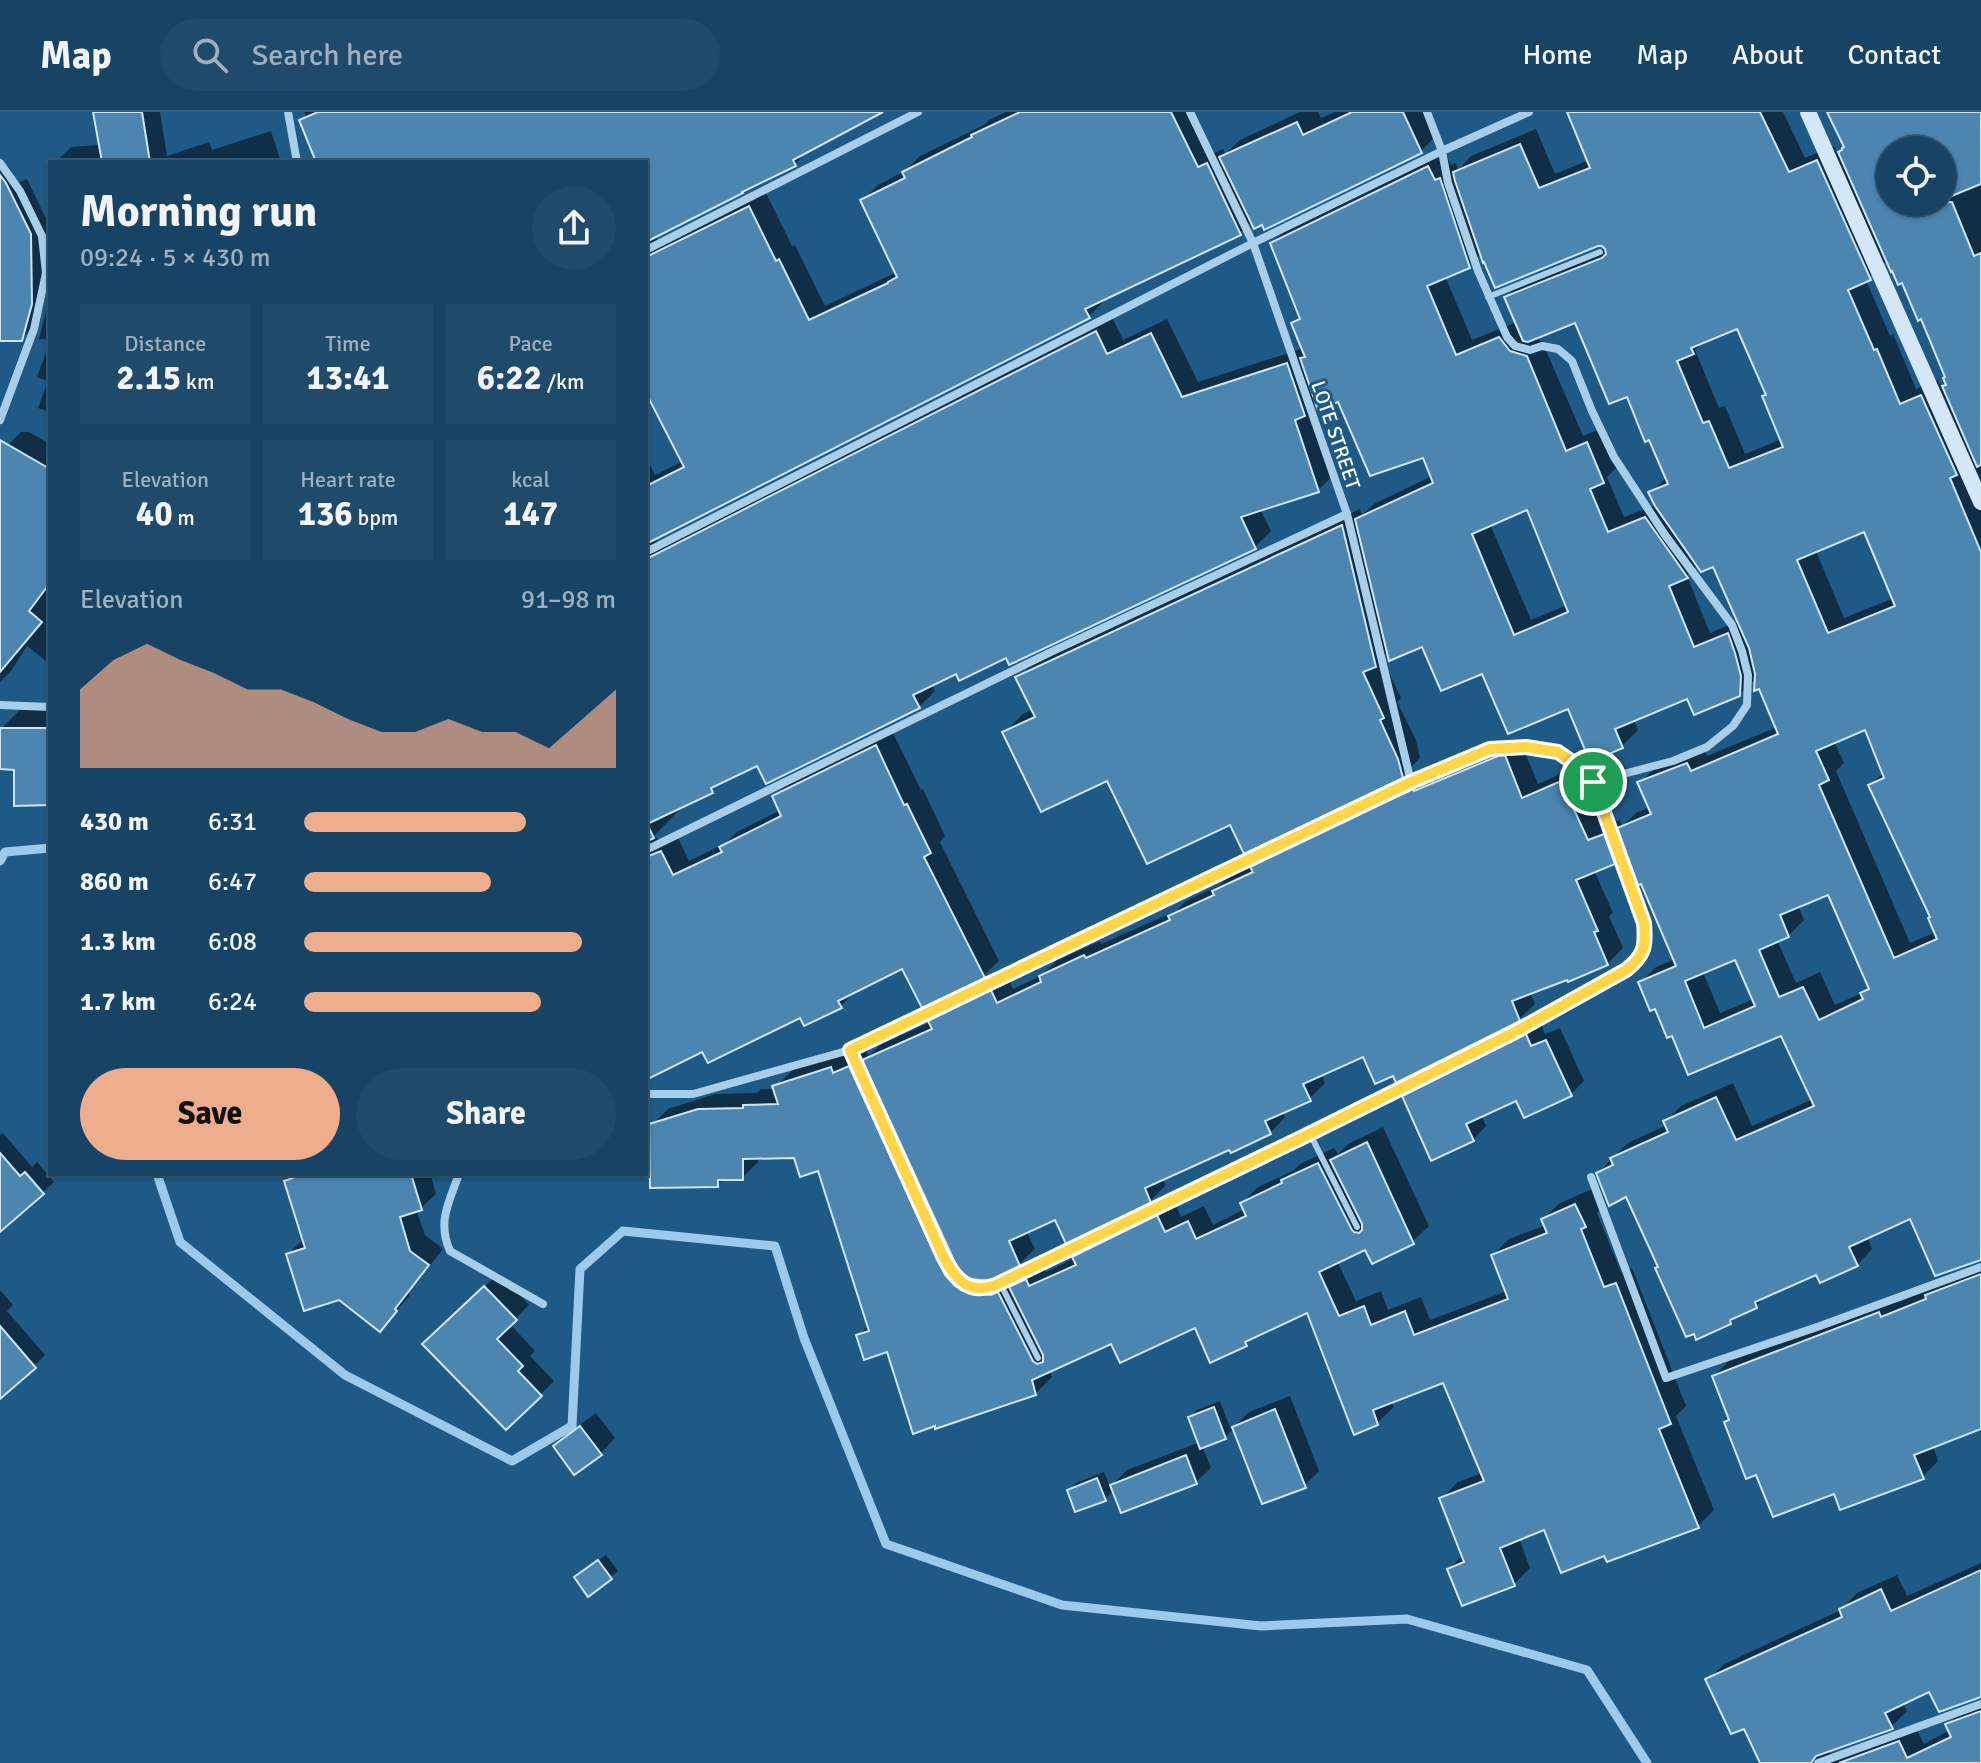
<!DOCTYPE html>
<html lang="en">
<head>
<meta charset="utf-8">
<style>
  :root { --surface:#174364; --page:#204a6a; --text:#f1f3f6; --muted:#9eb0bf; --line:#365c78; --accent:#eead8d }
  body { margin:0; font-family:Signika,sans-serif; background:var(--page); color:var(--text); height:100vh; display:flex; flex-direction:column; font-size:30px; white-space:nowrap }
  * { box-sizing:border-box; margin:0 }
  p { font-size:26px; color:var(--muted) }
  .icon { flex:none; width:44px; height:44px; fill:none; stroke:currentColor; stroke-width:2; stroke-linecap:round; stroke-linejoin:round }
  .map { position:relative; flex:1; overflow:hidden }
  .sheet { position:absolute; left:48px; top:48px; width:600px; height:1016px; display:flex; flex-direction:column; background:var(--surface); border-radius:0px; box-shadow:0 2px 6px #0004,0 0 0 2px var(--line) }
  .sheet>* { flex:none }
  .tools { position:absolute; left:1876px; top:24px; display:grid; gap:16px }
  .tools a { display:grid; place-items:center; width:80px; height:80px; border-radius:50%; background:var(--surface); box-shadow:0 2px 6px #0004,0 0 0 2px var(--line); font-size:40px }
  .pin { position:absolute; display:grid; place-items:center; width:68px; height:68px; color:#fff; margin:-34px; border:4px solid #fff; border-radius:50%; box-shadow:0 2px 8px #0007 }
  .round { display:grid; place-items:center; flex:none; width:84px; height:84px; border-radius:42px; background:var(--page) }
  .overview { display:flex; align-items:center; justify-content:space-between; height:136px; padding:0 32px }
  h1 { font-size:44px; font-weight:800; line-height:60px }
  .stats { display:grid; grid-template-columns:repeat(3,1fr); gap:12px; height:136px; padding:8px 32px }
  .stats div { display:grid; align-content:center; border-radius:0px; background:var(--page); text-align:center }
  .stats b { font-size:34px; font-weight:800 }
  .stats small { font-size:22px; font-weight:400 }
  .stats p { font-size:22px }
  .chart { height:224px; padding:16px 32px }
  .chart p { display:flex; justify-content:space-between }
  .chart svg { width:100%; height:144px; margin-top:8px; fill:var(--accent); opacity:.7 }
  .primary-button { display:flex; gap:16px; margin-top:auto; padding:16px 32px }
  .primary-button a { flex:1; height:92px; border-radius:48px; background:var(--accent); color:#111; font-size:32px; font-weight:800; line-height:92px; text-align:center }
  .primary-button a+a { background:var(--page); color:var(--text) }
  ul { padding:0 32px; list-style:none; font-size:26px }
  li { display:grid; grid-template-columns:128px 96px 1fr; align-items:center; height:60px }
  li i { height:20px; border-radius:10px; background:var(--accent) }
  header { display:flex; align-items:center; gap:48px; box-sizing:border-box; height:112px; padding:0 40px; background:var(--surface); border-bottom:2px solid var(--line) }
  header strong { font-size:38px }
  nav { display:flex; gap:44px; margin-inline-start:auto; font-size:28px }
  .search { width:560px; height:72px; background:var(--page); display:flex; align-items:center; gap:20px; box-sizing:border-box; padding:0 28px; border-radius:44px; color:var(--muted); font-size:30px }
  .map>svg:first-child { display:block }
  .shadow { fill:#0007; fill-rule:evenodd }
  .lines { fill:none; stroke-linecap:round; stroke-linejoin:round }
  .stream { stroke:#9bcaeb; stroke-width:9 }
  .building { fill:#4c85b0; stroke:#cce5f7; stroke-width:2; fill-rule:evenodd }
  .service { stroke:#a8ceea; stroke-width:6 }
  .minor { stroke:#a8ceea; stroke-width:8 }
  .secondary { stroke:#d3e7f8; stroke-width:16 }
  .route-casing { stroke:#fff; stroke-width:16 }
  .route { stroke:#ffd54a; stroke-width:10 }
  .labels { text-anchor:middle; stroke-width:6; stroke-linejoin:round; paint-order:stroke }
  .street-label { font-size:20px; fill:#fff; stroke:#1f5985 }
</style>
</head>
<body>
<header>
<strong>Map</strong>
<div class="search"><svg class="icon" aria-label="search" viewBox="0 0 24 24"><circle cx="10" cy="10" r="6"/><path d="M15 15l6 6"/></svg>Search here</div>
<nav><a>Home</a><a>Map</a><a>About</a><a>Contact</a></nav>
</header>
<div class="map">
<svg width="1981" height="1651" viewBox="0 0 1981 1651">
  <rect width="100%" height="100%" fill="#1f5985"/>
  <!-- shadow -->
  <g class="shadow">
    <polygon points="95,0 160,0 167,44 209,30 212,38 271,19 281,50 56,50 71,35 98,33 100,31"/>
    <path d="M304,0h580l-74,37 -15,15 -141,72 5,5 106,-50 27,55 3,-1 30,61 72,-34 -35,-71 16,-16 27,-14 15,-15 64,-31 5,-5 17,-8h188l20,41 9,-4 2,5 15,-14 60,-28h18l3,6 14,-6h94l10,21 -18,18 -158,71 -11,-1 -12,12 -137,65 1,3 -16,16 -434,221 4,4 454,-225 11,23 44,-21 31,63 106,-34 -11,-24 8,-8 -29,-73 16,-16 157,-76 6,14 5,-2 2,7 13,-14 65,-27 19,45 34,-14 -20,-48h214l22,46 29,-12 4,9 8,-9 -16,-34h151v1147l-70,-42 -44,19 5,13 -15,16 -40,8 -49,21 -12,12 -18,8 -8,8 -71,-56 -31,-71 -29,-22 13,-15 16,-15 39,-18 -2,-3 16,-16 52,-23 19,43 61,-27 -31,-66h-109l-33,-50 16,-16 19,-8 -48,-110 -13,13 -20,8 19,43 -4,3 14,32 -16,16 -77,28 5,12 -16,15 -125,54 -30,-19 -44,19 5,10 -16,16 -27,12 3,6 -15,16 -40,15 -68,30 4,7 -16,16 -94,17 -30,13 9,18 -16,15 -27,14 17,2 6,-3 2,5 10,-11 15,-7 4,8 29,-14 16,-17 83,-40 7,16 23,-11 9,19 32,-16 -3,-6 16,-16 35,-16 7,-7 34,-16 4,6 10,-10 35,-17 46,99 -17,16 -46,5 -29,14 19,40 25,-10 7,19 33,-13 9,23 77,-29 -14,-36 16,-16 37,-14 -3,-6 17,-16 32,-14 9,20 -4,4 24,59 11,-4 54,138 -10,10 38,94 -16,16 -93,28 -59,-26 -27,10 11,30 -16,16 -65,-15 14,-14 -21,-57 16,-16 24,-9 -38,-93 -53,21 3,6 -17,16 -69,-113 -54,26 -8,8 -35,16 -15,-34 -84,15 -63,29 3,7 -17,17 -147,-44 -30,-14 11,-11 -50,-156 -24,-13h-37v6l-16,16h-17l-8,7 -65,-60 16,-16 47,-15 42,-1 4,-4h16v-4l17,-16 53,-17 2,6 17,-7 3,5 11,-11 51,-23 15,-17 61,-29 6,13 29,-14 14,-14 44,-20 1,3 75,-33 10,-10 34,-16 10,-9 25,-12 13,-12 161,-76 87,-35 4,-1 18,44 39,-17 27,59 16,-6 2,6 14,-13 14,-6 -10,-24 16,-16 47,-19 4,8 70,-29 -20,-50 -18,18 -51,1 -55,23 5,11 -16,16 -53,-39 -146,-62 -34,6 -7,7 19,40 -4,4 19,38 4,18 -18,18 -171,47 -123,-45 -103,-46 18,-18 10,-5 -15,-31 18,-18 324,-151 2,6 12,-11 58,-28 -8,-20 -85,-56 -22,1 -6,6 23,68 -16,15 -58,19 11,22 -16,16 -248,109 -50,16 -26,12 4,7 -16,16 -161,56 -36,18 -11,10 -29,14v2l-28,29 7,6 16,-6 12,25 37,-18 11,-11 44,-22 -7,-13 16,-16 102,-50 29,59 2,-1 22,47 -5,6 59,119 -16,15 -80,-9 -47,23 -15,16 -40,9 -98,35 -57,17v-610l9,18 28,-14 -35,-69 -2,2v-232h-342l13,-4 -16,-38 5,-5zM1890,38h52v52h-52zM1602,132l5,4 -85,34 -16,15 11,25 -45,18 -27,-64 23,-10 14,-13zM1888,148l15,20 19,37 25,59v8l-5,5 -4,-9 -22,9 -23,-55 -3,2 -24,-56zM1576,208l52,74 39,83 -16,16 5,12 -32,12 -17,-40 12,-12 -16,-37 -20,8 -41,-95 -8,-3zM1738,214l29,67 -3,4 18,42 -37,15 -20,-48 -6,2 -24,-58 9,-9zM1528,396l39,97 -36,15 -41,-96zM1865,418l29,68 -50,20 -28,-67zM1698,452h16l25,57 -29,12 -23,-57zM1866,616l18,44 -14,14 62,131 4,15 -26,11 -74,-172 8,-8 -10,-22zM1829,780l41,94 -6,6 -29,13 -15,-33 -24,11 -19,-43 11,-4 16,-16 -6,-15zM1736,846l18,41 -34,14 -17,-41z"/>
    <polygon points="0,55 15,72 27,67 50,115 50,162 42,197 37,211 21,227 0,227"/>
    <polygon points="50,183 50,227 39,227"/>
    <polygon points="50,230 50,300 38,296 48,269 37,265"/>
    <polygon points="21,320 29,320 50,332 50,552 27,534 11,559 0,570 0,344 5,336"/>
    <polygon points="20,598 50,598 50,691 1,617"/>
    <polygon points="1540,910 1545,922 1560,916 1584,969 1570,983 1517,986 1481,1003 1486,1014 1473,1028 1404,984 1418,971"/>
    <polygon points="3,1021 32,1055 37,1050 54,1070 42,1081 0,1110 0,1023"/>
    <polygon points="284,1062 439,1062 431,1064 436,1082 417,1100 425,1123 443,1137 408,1181 410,1183 380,1218 288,1142 304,1127"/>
    <polygon points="1981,1154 1981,1315 1933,1334 1938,1349 1922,1365 1835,1380 1757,1360 1730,1307 1714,1264 1730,1248 1895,1185 1897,1191"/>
    <polygon points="499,1161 529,1193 510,1212 535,1239 530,1244 554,1269 507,1315 438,1218"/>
    <polygon points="0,1178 13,1193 7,1199 45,1243 34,1254 0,1277"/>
    <polygon points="1290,1284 1319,1359 1304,1374 1234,1316 1225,1325 1202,1334 1211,1356 1196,1370 1114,1378 1105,1387 1069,1378 1076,1371 1104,1360 1110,1375 1127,1358 1200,1330 1190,1305 1197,1298 1220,1289 1231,1318 1249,1300"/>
    <polygon points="596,1301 615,1326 601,1341 575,1360 555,1334 570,1320"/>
    <polygon points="606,1443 618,1459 611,1465 584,1459"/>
    <polygon points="1981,1451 1981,1583 1930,1578 1903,1591 1907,1599 1891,1615 1828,1638 1830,1642 1838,1642 1915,1614 1924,1632 1950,1618 1948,1613 1963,1597 1981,1591 1981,1651 1762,1651 1745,1614 1708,1568 1724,1552 1841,1498 1857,1481 1897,1463 1907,1484"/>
  </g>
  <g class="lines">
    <!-- stream -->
    <g class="stream">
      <polyline points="0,749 5,740 50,736"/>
      <polyline points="157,1062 180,1130 345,1263 512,1349 572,1314 580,1157 623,1119 775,1134 804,1226 886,1432 1062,1493 1261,1514 1407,1507 1587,1558 1647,1651"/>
    </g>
  </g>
  <!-- building -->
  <g class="building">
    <polygon points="93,0 142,0 150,50 102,50"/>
    <polygon points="318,0 883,0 793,48 796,54 742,80 743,81 646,130 646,50 316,50 299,8"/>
    <polygon points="1020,0 1171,0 1198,55 1207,51 1241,123 1085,197 1090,206 646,432 646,374 684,355 646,281 646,145 749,94 776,149 779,147 809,208 888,171 888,170 897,165 860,88 905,66 902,60 972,25 971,23"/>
    <polygon points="1352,0 1403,0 1422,41 1264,118 1262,113 1254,117 1219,45 1297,10 1303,23"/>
    <path d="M1567,0h193l29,60 28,-12 54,120 -23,10 26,60 3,-1 23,55 21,-9 36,80 -7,3 31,74v708l-46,16 -25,-57 -61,28 9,19 -38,17 -4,-8 -61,27 2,6 -27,12 1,4 -35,16 -2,-6 -8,3 -31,-69 3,-1 -32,-70 -17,9 -13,-33 17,-8 -3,-7 58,-26 -5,-11 53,-24 20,43 78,-34 -33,-70 -93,39 -16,-39 -5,2 -12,-29 -5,2 -12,-29 38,-16 -35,-82 -3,1 -21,-57 34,-14 -14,-32 50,-19 4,8 87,-37 -19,-45 -5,2 1,-17 -6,-26 -36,-81 -12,5 -46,-66 -7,-14 20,-8 -19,-44 -4,2 -18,-45 -18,7 -34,-81 -47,19 -5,-1 -19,-44 98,-39 4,-4 -1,-5 -3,-3h-4l-103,42 -11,-26 -1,1 -28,-82 -2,-9 67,-28 19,44 51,-20zM1737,217l29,66 -4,1 21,51 -54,21 -20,-47 -6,2 -26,-62 17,-7 -3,-6zM1864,420l31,74 -67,27 -31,-73zM1865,618l19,48 -16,7 62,132 -2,1 9,21 -43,19 -75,-173 10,-5 -13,-29zM1828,783l41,94 -9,4 3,6 -44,21 -16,-33 -24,10 -20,-47 30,-13 -9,-22zM1735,848l20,46 -51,22 -19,-47z"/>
    <polygon points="1827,0 1981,0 1981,72 1942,88 1942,38 1890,38 1890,90 1952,90 1974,144 1981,141 1981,353 1977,355 1942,274 1946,273 1943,266 1945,265 1921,207 1918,209 1902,171 1898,173 1892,159 1891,160 1838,40 1842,38 1842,36 1844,35"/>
    <path d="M1428,54l7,14 5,-2 30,90 -43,18 29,69 43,-18 11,14 17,5 39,95 21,-9 17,41 -14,6 18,43 37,-15 43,61 -19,8 25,61 34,-14 7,20 6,23 -1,20 -46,19 -7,-16 -72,30 8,19 -33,14 -22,-53 -60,25 -26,-60 -41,17 -19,-44 -33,14 -34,-142 78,-36 -10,-25 -53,18 -32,-74 -20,8 -18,-52 5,-1 -14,-34 9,-4 -30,-76zM1527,398l41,102 -54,23 -42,-101z"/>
    <polygon points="0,63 6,71 31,122 32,192 22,229 0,229"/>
    <polygon points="1096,219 1107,242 1151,221 1182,285 1287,251 1305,304 1295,308 1319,380 1241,405 1256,437 1009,553 1006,546 959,569 956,562 913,583 920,596 766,672 757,654 711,676 713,681 647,712 654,726 646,730 646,447"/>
    <polygon points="0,328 50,357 50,471 29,499 42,510 0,560"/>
    <polygon points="1342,413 1376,555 1363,560 1384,606 1380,608 1398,647 1403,666 1244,742 1230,713 1147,752 1107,669 1041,700 1002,620 1035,605 1015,565"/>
    <polygon points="0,616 50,616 50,693 14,694 14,658 0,657"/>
    <polygon points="876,633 904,693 907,692 931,741 924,745 985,866 922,896 902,857 838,889 842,896 804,914 800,906 708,951 702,940 646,968 646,745 661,739 673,763 722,740 719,735 781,704 772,684"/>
    <polygon points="1505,643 1522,686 1561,669 1588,728 1604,722 1615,752 1576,768 1598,819 1594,820 1608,853 1568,870 1567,868 1512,889 1520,909 1396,971 1393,964 1375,972 1363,945 1303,972 1311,989 1265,1009 1271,1022 1231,1041 1229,1038 1145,1076 1151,1091 1066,1132 1055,1108 1009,1129 1020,1154 989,1169 971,1167 961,1160 957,1155 862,948 932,917 928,909 991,878 997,891 1041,870 1039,864 1084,843 1086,846 1170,808 1168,804 1214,783 1212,779 1253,760 1250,755 1413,677 1414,679 1498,644"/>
    <polygon points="1526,922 1531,934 1546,928 1572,984 1524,1006 1516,989 1466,1012 1474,1029 1431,1049 1402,984"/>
    <polygon points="849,954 945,1163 955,1174 966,1180 991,1183 998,1180 1033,1249 1037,1252 1043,1250 1043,1243 1009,1175 1026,1167 1029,1174 1076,1153 1072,1145 1157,1103 1165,1120 1188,1109 1196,1127 1246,1104 1240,1091 1282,1071 1281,1068 1318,1051 1352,1118 1354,1120 1359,1121 1362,1118 1362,1112 1330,1048 1367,1030 1414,1132 1372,1152 1365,1138 1319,1160 1339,1204 1364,1194 1371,1213 1405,1199 1414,1223 1508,1187 1491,1143 1547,1121 1541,1107 1575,1092 1586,1115 1581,1117 1604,1175 1616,1171 1671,1312 1659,1317 1699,1416 1607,1450 1604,1444 1561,1461 1544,1418 1500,1436 1515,1474 1462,1494 1447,1457 1464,1450 1439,1386 1484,1369 1443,1271 1373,1298 1378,1313 1354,1323 1307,1201 1245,1230 1247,1234 1210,1251 1195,1216 1120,1251 1111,1232 1032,1268 1036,1283 935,1317 935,1314 913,1322 887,1240 864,1248 856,1223 869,1219 818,1059 800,1065 794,1046 743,1047 743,1068 718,1068 718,1075 650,1076 649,1012 698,997 743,996 743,993 778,992 772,974 831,955 833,961"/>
    <polygon points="0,1041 20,1064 25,1060 44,1082 0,1120"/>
    <polygon points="291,1062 411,1062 422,1098 400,1105 410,1139 429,1153 395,1197 397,1199 380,1220 339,1188 304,1199 286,1142 305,1136 284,1069 293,1066"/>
    <polygon points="1981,1162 1981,1317 1914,1343 1924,1367 1840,1398 1834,1382 1773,1405 1756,1363 1746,1367 1724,1310 1729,1308 1712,1264 1879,1200 1881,1205 1926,1187 1925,1183"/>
    <polygon points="484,1174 517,1208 497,1227 523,1254 518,1259 542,1284 506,1318 422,1232"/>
    <polygon points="0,1214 36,1256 0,1287"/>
    <polygon points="1214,1295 1226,1327 1200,1337 1188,1305"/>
    <polygon points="1275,1297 1306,1376 1262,1392 1232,1315"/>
    <polygon points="580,1314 602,1343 574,1363 553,1334"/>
    <polygon points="1186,1343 1197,1372 1121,1401 1110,1373"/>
    <polygon points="1097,1366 1106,1389 1075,1400 1067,1378"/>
    <polygon points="598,1448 612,1467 588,1485 574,1465"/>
    <polygon points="1981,1458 1981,1585 1939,1600 1929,1580 1885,1601 1893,1617 1816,1644 1811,1651 1760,1651 1744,1617 1731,1622 1705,1567 1842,1505 1839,1497 1881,1477 1891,1499"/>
    <polygon points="1981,1599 1981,1651 1839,1651 1899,1629 1907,1646 1951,1625 1945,1612"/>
  </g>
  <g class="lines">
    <!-- service -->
    <g class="service">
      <polyline points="1488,185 1600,140"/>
      <polyline points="1310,1022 1357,1115"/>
      <polyline points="1000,1171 1038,1246"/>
    </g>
    <!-- minor -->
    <g class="minor">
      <polyline points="288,0 297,50"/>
      <polyline points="1190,0 1253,131 1347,402 1411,670"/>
      <polyline points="1427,0 1442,39 1448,71 1478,159 1507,225 1515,234 1530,238 1542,234 1558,237 1572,249 1592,299 1614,345 1665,423 1732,513 1742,539 1748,563 1747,593 1733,614 1707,635 1673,649 1593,670"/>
      <polyline points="0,51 20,79 42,124 46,161 34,217 0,308"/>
      <polyline points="646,138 918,0"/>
      <polyline points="646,440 1253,131 1442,39 1529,0"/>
      <polyline points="0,593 50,595"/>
      <polyline points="646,738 1053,539 1347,402"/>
      <path d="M646,982h47l157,-44 561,-268 79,-33 36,-2 32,5 20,14 15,16 51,141c2,23 1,32 -18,47l-113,63 -214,106 -308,149c-21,0 -27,-1 -40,-17l-101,-221"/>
      <path d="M459,1062c-10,28 -22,48 -9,77l93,53"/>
      <polyline points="1591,1065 1666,1266 1820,1214 1981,1155"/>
      <polyline points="1818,1651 1981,1592"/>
    </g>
    <!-- secondary -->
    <polyline class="secondary" points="1808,0 1981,390"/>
  </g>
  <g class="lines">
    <defs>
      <path id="route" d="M1526,635l32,5 20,14 15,16 51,141c2,23 1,32 -18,47l-113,63 -214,106 -299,144c-30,14 -44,-2 -57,-27l-93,-206 561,-268 79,-33z"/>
    </defs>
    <!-- route casing -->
    <use href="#route" class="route-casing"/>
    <!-- route -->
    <use href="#route" class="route"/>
  </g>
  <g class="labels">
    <!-- street labels -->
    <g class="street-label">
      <text transform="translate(1336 323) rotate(71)" y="7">LOTE STREET</text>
    </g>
  </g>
</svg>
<div class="tools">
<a><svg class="icon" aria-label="locate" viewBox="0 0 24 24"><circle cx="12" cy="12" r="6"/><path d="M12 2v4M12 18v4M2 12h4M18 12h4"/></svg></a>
</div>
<div class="pin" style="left:1593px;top:670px;background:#1e9e55"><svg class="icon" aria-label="arrive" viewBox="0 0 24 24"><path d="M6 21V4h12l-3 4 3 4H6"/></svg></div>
<section class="sheet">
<div class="overview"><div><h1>Morning run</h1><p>09:24 · 5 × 430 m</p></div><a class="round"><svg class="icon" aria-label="share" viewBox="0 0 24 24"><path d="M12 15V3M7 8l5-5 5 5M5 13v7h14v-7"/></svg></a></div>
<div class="stats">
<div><p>Distance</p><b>2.15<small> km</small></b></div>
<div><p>Time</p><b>13:41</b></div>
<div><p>Pace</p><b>6:22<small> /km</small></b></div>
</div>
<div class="stats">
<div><p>Elevation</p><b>40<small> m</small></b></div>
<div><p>Heart rate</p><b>136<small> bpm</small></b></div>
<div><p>kcal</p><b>147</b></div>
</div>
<div class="chart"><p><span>Elevation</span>91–98 m</p>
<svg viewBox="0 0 160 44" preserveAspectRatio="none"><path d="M0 44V20L10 11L20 6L30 11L40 15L50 20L60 20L70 24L80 29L90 33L100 33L110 29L120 33L130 33L140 38L150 29L160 20V44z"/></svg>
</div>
<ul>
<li><b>430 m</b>6:31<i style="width:71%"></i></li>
<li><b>860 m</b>6:47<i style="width:60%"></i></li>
<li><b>1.3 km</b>6:08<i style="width:89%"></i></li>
<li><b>1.7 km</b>6:24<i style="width:76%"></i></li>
</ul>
<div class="primary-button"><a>Save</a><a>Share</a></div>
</section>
</div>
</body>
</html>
